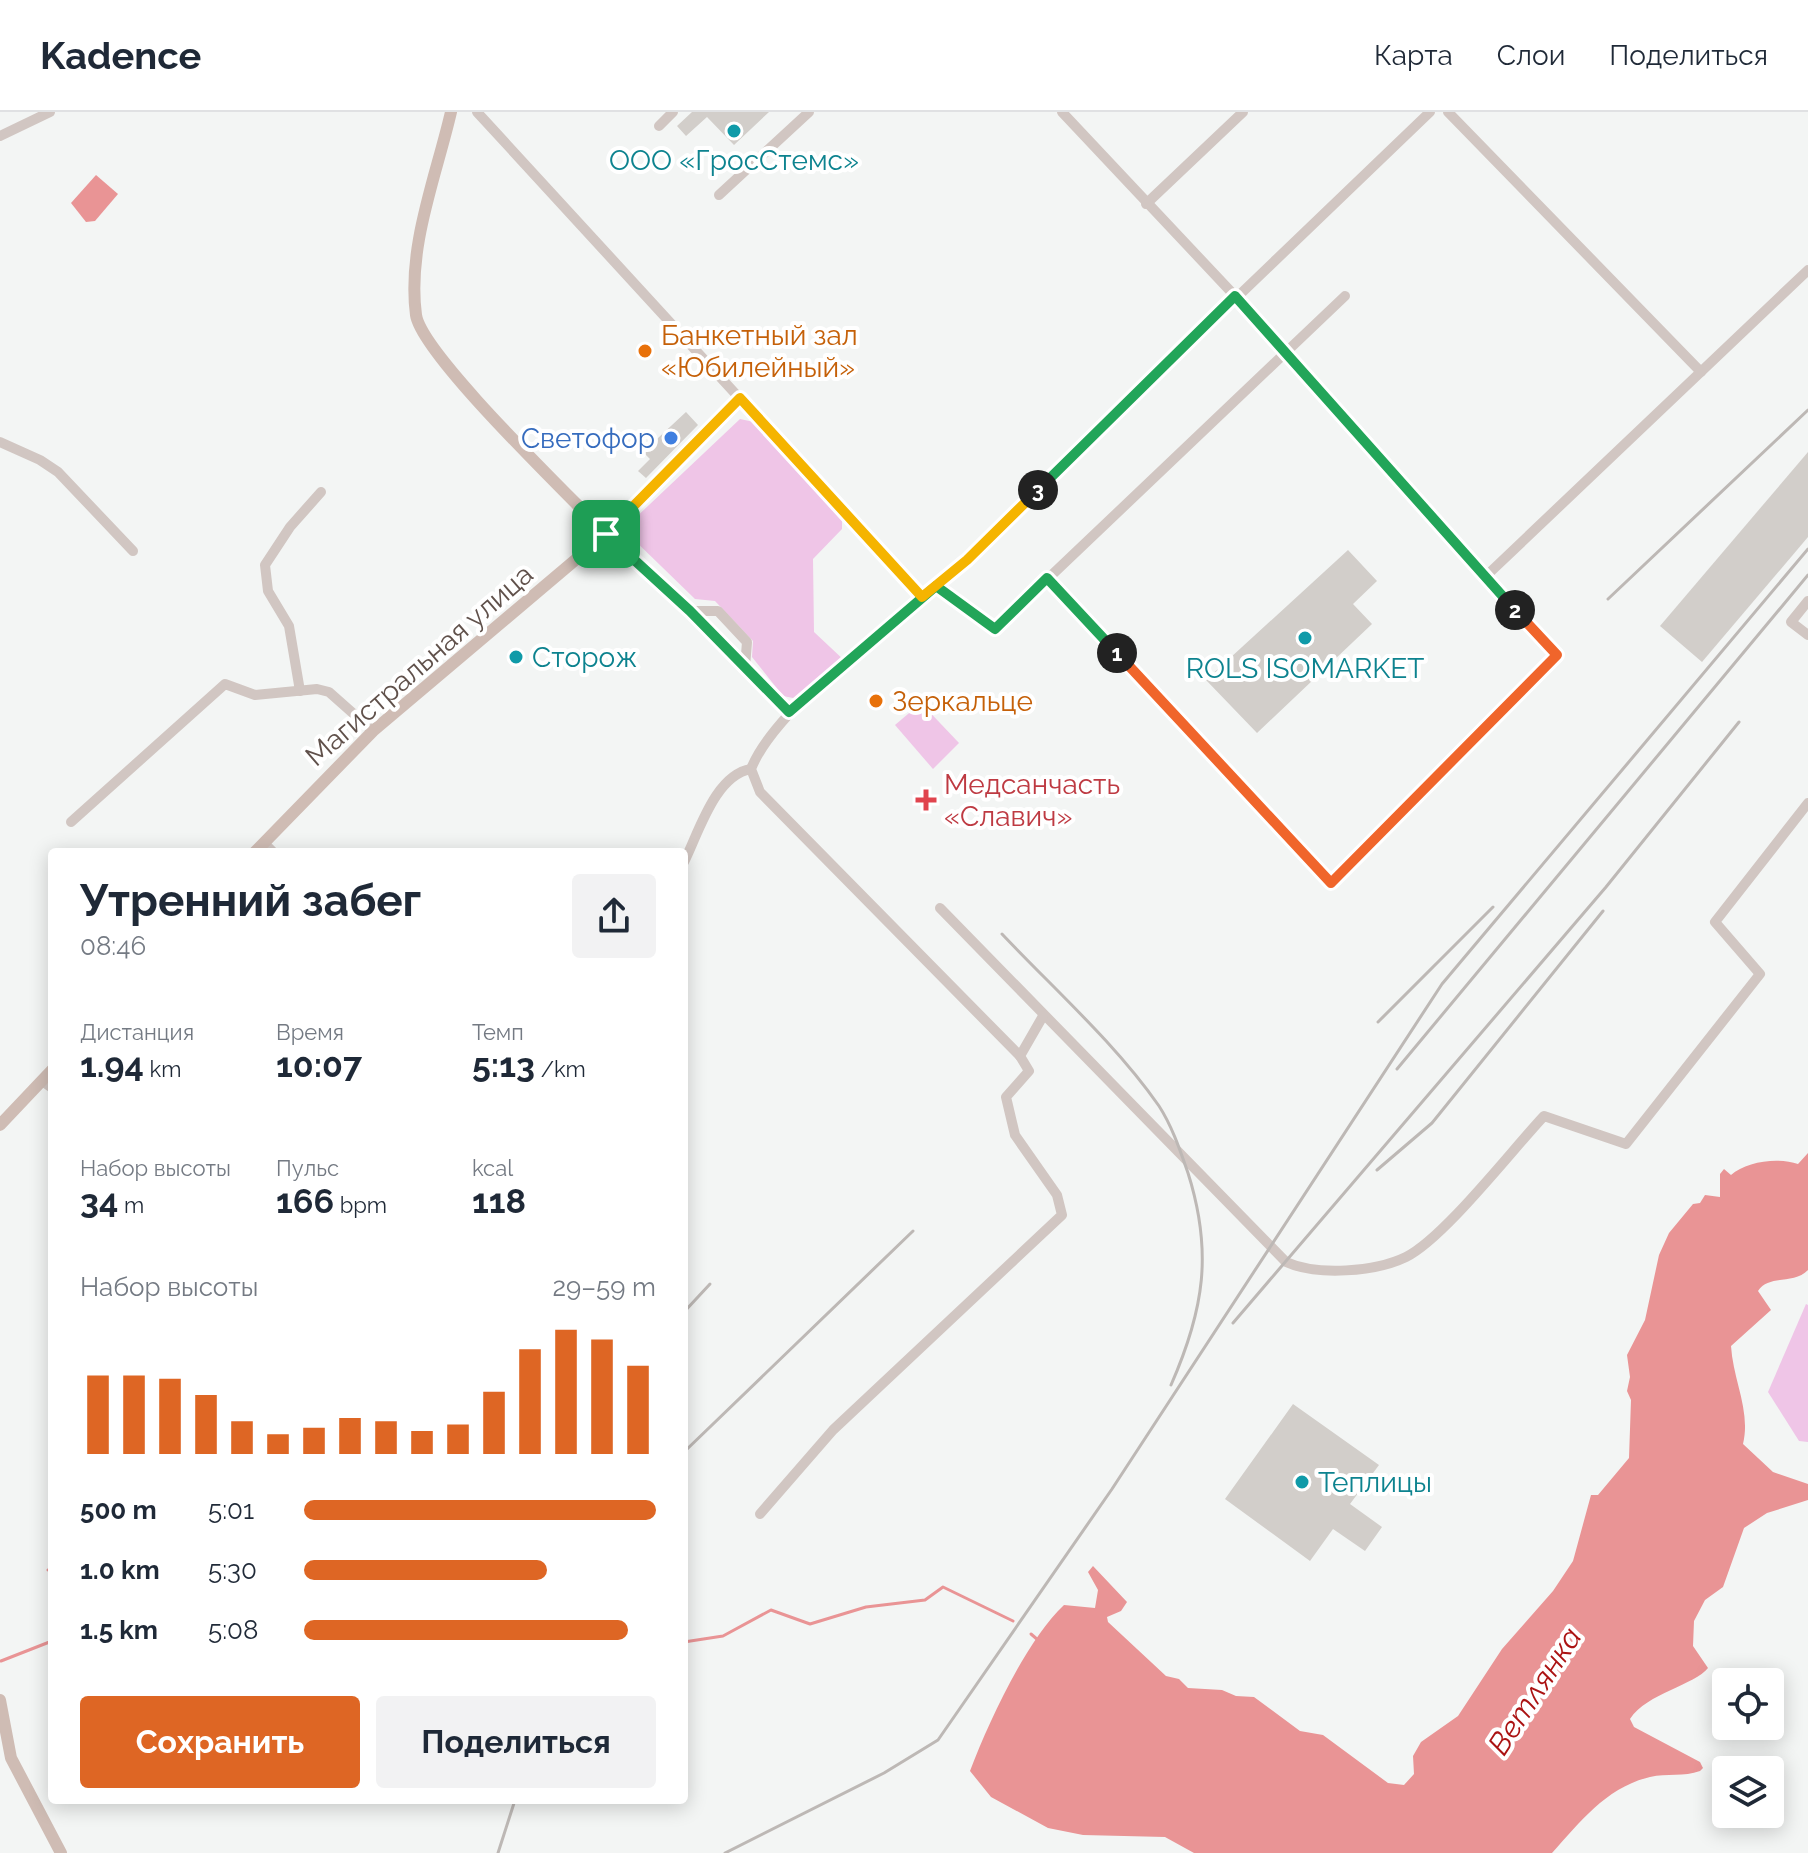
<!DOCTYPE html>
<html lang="ru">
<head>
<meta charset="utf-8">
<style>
  :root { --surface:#fff; --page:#f2f2f3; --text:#1f2937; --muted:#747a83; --line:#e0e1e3; --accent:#de6624 }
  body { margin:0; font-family:Raleway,sans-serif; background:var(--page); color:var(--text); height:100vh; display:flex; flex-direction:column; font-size:30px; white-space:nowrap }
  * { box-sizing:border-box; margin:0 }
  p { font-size:26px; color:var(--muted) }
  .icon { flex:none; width:44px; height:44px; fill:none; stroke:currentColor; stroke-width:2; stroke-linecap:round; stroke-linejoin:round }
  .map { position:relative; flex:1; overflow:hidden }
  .sheet { position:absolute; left:48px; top:736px; width:640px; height:956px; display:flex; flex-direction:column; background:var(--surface); border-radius:8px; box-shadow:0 4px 20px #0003 }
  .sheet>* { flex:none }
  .controls { position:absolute; left:1712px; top:1556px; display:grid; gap:16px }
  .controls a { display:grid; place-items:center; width:72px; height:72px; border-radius:8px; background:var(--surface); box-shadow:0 4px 20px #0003; font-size:40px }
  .pin { position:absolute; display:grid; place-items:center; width:68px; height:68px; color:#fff; margin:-34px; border-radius:16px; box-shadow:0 4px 12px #0006 }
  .km { position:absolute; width:40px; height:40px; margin:-20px; border-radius:50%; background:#222; color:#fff; font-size:22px; line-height:40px; text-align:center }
  .round { display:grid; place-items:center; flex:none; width:84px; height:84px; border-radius:8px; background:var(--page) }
  .head { display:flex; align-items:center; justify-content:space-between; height:136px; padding:0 32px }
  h1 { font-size:44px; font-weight:700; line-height:60px }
  .figures { display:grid; grid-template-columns:repeat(3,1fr); gap:12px; height:136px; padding:8px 32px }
  .figures div { display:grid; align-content:center }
  .figures b { font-size:34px; font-weight:700 }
  .figures small { font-size:22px; font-weight:400 }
  .figures p { font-size:22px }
  .chart { height:224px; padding:16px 32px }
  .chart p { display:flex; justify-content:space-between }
  .chart svg { width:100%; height:144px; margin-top:8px; stroke:var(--accent); stroke-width:6 }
  .cta { display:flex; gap:16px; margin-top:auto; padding:16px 32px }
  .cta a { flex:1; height:92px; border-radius:8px; background:var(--accent); color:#fff; font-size:32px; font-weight:700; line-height:92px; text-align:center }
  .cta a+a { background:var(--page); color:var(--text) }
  ul { padding:0 32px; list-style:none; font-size:26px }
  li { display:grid; grid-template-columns:128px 96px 1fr; align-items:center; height:60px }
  li i { height:20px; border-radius:10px; background:var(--accent) }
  header { display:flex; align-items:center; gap:48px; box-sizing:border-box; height:112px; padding:0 40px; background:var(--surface); border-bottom:2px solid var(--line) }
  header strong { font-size:38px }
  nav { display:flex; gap:44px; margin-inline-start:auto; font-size:28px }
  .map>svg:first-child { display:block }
  .green { fill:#efc5e7 }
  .water { fill:#e99495 }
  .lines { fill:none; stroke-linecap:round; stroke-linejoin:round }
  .stream { stroke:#e99495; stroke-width:3 }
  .building { fill:#d2ceca }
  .minor { stroke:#d1c6c2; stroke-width:10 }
  .major { stroke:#cfbcb4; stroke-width:12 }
  .rail { stroke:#bdb8b5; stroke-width:3 }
  .split-1-casing { stroke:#fff; stroke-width:16 }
  .split-2-casing { stroke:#fff; stroke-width:16 }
  .split-3-casing { stroke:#fff; stroke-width:16 }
  .split-4-casing { stroke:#fff; stroke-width:16 }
  .split-1 { stroke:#22a559; stroke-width:10 }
  .split-2 { stroke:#f0652b; stroke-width:10 }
  .split-3 { stroke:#22a559; stroke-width:10 }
  .split-4 { stroke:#f5b400; stroke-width:10 }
  .culture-dot { fill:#0f9aa8; stroke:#fff; stroke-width:3 }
  .food-dot { fill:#e8710a; stroke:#fff; stroke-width:3 }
  .shop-dot { fill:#3f7fe0; stroke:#fff; stroke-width:3 }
  .health-dot { fill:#e0444e; stroke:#fff; stroke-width:3 }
  .labels { text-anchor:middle; stroke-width:8; stroke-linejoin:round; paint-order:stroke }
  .culture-label { font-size:28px; fill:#0d838f; stroke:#fff }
  .food-label { font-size:28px; fill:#c56008; stroke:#fff; text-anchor:start }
  .shop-label { font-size:28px; fill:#366cbe; stroke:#fff; text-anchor:end }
  .street-label { font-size:28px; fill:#60514b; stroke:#fff }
  .health-label { font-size:28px; fill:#be3a42; stroke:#fff; text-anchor:start }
  .water-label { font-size:30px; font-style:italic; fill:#ab1313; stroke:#fff }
</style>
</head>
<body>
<header>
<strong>Kadence</strong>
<nav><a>Карта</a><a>Слои</a><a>Поделиться</a></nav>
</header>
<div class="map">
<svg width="1808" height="1741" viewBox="0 0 1808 1741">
  <rect width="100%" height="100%" fill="#f3f5f4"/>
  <!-- green -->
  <g class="green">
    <polygon points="740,307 754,310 842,406 842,417 813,447 814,520 846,550 798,587 783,584 752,545 753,529 715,489 695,487 628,422 631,410"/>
    <polygon points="921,591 959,631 933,657 895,613"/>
    <polygon points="1806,1192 1808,1193 1808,1330 1799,1329 1768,1280"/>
  </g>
  <!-- water -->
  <g class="water">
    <polygon points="96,63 118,82 95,109 86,110 71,91"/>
    <path d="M1808,1041v117c-14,15 -39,4 -50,21l13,19 -40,36c2,34 20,65 12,98l30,28 35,12v16l-41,13 -23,15 -21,59 -18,13 -11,21 -1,25 15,22c-13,17 -61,25 -78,51l4,8 66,35 3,6 -3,3c-16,6 -33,2 -50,6 -43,10 -69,44 -98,76h-358l-29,-16 -82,-2 -35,-7 -57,-31 -21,-26c19,-50 56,-130 94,-166l31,3 3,-18 -10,-18 5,-6 34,36 -6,9 -14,6 1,5 58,54 13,3 9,9 34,2 14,6 18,1 46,34 23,4 65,48 16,2 10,-11 -1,-18 8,-14 37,-26 44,-67 51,-58 20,-30 18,-66h7l31,-37 2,-58 -4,-9 3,-14 -3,-22 18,-35 14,-65 10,-22 24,-29 7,-1 5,-8 15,2v-23l4,-5 7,6c15,-14 48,-18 67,-11z"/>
  </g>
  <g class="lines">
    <!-- stream -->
    <g class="stream">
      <polyline points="48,1458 52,1460"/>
      <polyline points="1031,1522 1038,1528"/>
      <polyline points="684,1530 723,1524 771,1498 810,1512 866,1495 925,1488 943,1475 1013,1509"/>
      <polyline points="1,1549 52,1529"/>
    </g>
  </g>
  <!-- building -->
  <g class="building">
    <polygon points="692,0 769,0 734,33 707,5 686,24 677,14"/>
    <polygon points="686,300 698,313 646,366 638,359 650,347 643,340"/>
    <polygon points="1808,340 1808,425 1702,550 1660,514"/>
    <polygon points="1348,438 1377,469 1353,492 1372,512 1257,621 1206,568"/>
    <polygon points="1293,1292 1379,1353 1350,1392 1382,1415 1365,1439 1333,1417 1310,1449 1225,1387"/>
  </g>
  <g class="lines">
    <!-- minor -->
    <g class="minor">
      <polyline points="477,0 922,485"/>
      <polyline points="1448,0 1701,260"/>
      <polyline points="659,14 673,0"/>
      <polyline points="0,24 50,0"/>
      <polyline points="719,83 809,0"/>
      <polyline points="1146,92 1243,0"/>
      <polyline points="740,286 606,422 690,499 789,600"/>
      <polyline points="0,330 40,348 58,360 133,439"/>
      <polyline points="1485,465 1808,158"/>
      <polyline points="1047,466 1331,771 1557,543 1235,184 1062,0"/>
      <polyline points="936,474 1430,0"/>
      <polyline points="1808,489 1791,510 1808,523"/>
      <polyline points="690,499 718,499 747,530 745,555"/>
      <polyline points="300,579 289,514 268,479 265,453 290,415 321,380"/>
      <polyline points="71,710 225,572 255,583 317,577 329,580 373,619"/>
      <polyline points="264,731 273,740"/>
      <path d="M684,750c15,-30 31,-87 67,-93"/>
      <path d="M940,796l346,354c31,14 89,10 120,-5 38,-19 106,-107 138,-141l82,28 134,-170 -45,-52 93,-119"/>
      <path d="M1020,944l-260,-264 -9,-23c23,-59 134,-141 185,-183l59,43 350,-333"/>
      <polyline points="42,969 52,976"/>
      <polyline points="760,1402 833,1318 1062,1103 1057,1083 1015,1023 1006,985 1029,959 1020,944 1043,904"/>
    </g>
    <!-- major -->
    <g class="major">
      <path d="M255,740l118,-121 233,-197c-35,-37 -184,-179 -190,-219 -9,-68 20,-138 35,-203"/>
      <polyline points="0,1013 52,958"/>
      <polyline points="0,1588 11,1646 61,1741"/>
    </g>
    <!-- rail -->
    <g class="rail">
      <polyline points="1608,487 1808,298"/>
      <path d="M1002,822c53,56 113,109 157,172 13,20 21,44 29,67 25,79 16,137 -17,212"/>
      <polyline points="1378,910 1493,795"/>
      <polyline points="1397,957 1808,463"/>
      <polyline points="1377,1058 1432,1011 1603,799"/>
      <polyline points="684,1200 710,1172"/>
      <polyline points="1233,1211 1606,775 1739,610"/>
      <polyline points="684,1340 913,1119"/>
      <polyline points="498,1741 515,1688"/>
      <polyline points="725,1741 884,1661 938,1628 1112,1377 1442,872 1808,437"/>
    </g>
  </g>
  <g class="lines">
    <defs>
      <polyline id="split-1" points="606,422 690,499 789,600 936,474 995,517 1047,466 1117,541"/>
      <polyline id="split-2" points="1117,541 1331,771 1557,543 1515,498"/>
      <polyline id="split-3" points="1038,378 1235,184 1515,498"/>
      <polyline id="split-4" points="606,422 740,286 922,485 967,448 1038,378"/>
    </defs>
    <!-- split-1 casing -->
    <use href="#split-1" class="split-1-casing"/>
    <!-- split-2 casing -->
    <use href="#split-2" class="split-2-casing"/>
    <!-- split-3 casing -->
    <use href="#split-3" class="split-3-casing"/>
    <!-- split-4 casing -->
    <use href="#split-4" class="split-4-casing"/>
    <!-- split-1 -->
    <use href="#split-1" class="split-1"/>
    <!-- split-2 -->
    <use href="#split-2" class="split-2"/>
    <!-- split-3 -->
    <use href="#split-3" class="split-3"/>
    <!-- split-4 -->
    <use href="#split-4" class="split-4"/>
  </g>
  <!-- markers -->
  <g class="culture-dot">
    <circle cx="734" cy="19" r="8"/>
    <circle cx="1305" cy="526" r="8"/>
    <circle cx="516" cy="545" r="8"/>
    <circle cx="1302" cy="1370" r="8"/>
  </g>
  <g class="food-dot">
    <circle cx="645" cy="239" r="8"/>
    <circle cx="876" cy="589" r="8"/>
  </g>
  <circle class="shop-dot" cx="671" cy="326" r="8"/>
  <path class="health-dot" d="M922 676h8v8h8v8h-8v8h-8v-8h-8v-8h8z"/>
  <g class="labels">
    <!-- culture labels -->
    <g class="culture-label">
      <text x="734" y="58">ООО «ГросСтемс»</text>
      <text x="532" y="555" text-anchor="start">Сторож</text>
      <text x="1305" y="566">ROLS ISOMARKET</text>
      <text x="1318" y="1380" text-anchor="start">Теплицы</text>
    </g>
    <!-- food labels -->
    <g class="food-label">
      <text x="661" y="233">Банкетный зал<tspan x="661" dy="32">«Юбилейный»</tspan></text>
      <text x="892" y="599">Зеркальце</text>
    </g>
    <!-- shop labels -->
    <g class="shop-label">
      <text x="655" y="336">Светофор</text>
    </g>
    <!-- street labels -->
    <g class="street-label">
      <text transform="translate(419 553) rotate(-41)" y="10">Магистральная улица</text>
    </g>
    <!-- health labels -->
    <g class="health-label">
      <text x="944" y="682">Медсанчасть<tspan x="944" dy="32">«Славич»</tspan></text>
    </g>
    <!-- water labels -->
    <g class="water-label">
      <text transform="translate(1535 1579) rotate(-57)" y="10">Ветлянка</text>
    </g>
  </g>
</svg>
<div class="controls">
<a><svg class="icon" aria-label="locate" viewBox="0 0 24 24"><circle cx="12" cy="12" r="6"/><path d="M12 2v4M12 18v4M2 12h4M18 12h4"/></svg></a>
<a><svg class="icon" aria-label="layers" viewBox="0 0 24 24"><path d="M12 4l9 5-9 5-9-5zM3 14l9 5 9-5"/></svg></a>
</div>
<div class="pin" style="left:606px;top:422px;background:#1e9e55"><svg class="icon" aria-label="arrive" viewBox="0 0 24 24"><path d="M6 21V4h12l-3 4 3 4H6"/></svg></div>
<b class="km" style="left:1117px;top:541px">1</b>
<b class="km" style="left:1515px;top:498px">2</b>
<b class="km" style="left:1038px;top:378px">3</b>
<section class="sheet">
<div class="head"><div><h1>Утренний забег</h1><p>08:46</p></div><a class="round"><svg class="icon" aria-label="share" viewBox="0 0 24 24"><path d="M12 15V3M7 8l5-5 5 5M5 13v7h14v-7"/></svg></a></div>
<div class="figures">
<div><p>Дистанция</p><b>1.94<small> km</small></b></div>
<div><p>Время</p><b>10:07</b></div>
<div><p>Темп</p><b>5:13<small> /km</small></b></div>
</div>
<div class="figures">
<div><p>Набор высоты</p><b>34<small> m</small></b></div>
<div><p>Пульс</p><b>166<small> bpm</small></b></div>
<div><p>kcal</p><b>118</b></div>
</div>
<div class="chart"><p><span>Набор высоты</span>29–59 m</p>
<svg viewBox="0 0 160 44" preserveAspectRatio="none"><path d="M5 44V20M15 44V20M25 44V21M35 44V26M45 44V34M55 44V38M65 44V36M75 44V33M85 44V34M95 44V37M105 44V35M115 44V25M125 44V12M135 44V6M145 44V9M155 44V17"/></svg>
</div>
<ul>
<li><b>500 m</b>5:01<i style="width:100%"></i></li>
<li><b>1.0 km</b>5:30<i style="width:69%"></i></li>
<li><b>1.5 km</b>5:08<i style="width:92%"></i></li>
</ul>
<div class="cta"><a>Сохранить</a><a>Поделиться</a></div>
</section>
</div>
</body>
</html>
